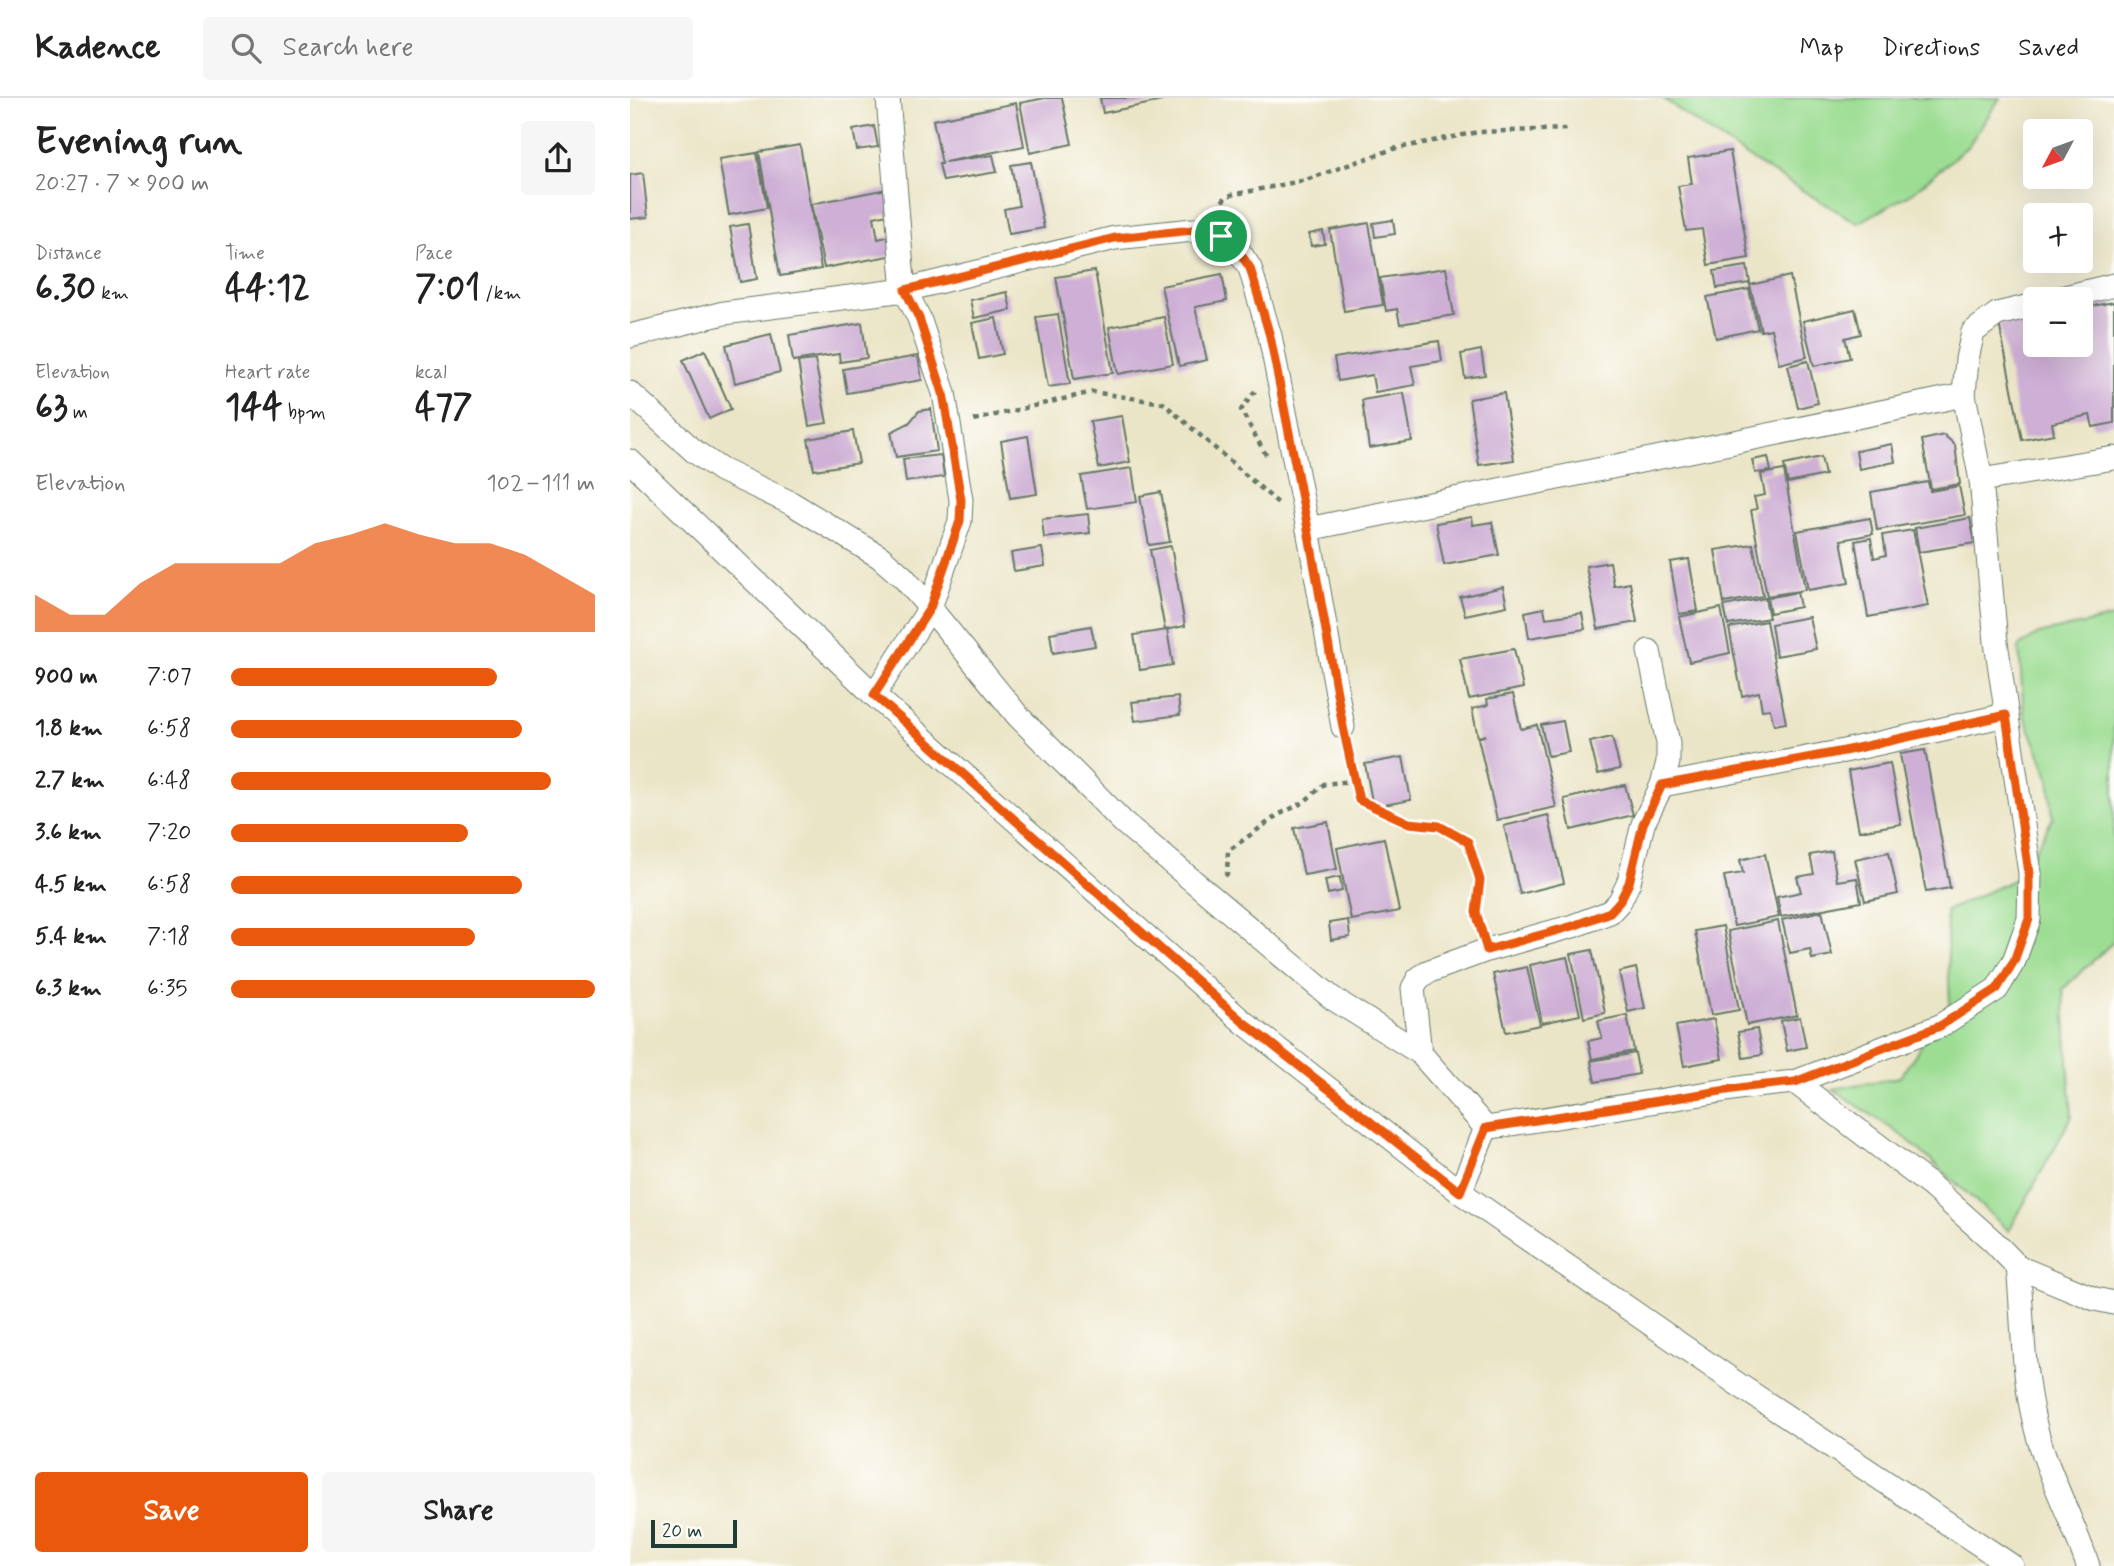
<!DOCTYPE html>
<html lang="en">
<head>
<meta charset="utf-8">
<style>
  :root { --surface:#fff; --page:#f6f6f6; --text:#222; --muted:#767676; --line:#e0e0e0; --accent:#ea580c }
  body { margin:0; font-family:Mynerve,sans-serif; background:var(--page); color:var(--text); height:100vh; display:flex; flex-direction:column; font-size:26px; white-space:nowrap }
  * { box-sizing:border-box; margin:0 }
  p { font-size:23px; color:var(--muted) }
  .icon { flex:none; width:38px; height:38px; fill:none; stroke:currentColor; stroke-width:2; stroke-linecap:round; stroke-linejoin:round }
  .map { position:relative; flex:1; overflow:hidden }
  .details { display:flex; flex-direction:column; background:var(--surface); width:630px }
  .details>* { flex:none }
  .needle { width:46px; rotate:229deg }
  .controls { position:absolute; left:1393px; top:21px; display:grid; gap:14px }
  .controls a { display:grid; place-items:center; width:70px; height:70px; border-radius:7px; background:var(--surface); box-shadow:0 7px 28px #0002; font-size:35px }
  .scale { position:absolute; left:21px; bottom:18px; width:86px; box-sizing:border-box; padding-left:7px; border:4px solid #1f3d34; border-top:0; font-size:19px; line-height:24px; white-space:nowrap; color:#1f3d34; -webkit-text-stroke:5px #fdfcf7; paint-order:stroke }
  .pin { position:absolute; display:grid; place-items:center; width:60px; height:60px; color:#fff; margin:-30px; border:4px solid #fff; border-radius:50%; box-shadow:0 2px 7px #0007 }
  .round { display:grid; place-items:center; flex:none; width:74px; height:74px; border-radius:7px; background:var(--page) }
  .overview { display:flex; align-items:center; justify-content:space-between; height:119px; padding:0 35px }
  h1 { font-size:38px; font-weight:700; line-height:52px }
  .figures { display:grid; grid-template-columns:repeat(3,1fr); gap:10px; height:119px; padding:7px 35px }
  .figures div { display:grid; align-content:center }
  .figures b { font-size:35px; font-weight:700 }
  .figures small { font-size:19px; font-weight:400 }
  .figures p { font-size:19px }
  .chart { height:196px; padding:14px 35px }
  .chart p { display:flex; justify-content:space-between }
  .chart svg { width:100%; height:126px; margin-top:7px; fill:var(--accent); opacity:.7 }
  .button { display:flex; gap:14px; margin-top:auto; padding:14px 35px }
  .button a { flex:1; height:80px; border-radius:7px; background:var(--accent); color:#fff; font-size:28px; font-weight:700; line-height:80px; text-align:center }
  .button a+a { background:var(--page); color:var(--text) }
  ul { padding:0 35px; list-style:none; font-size:23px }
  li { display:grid; grid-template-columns:112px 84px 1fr; align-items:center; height:52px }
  li i { height:18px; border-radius:9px; background:var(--accent) }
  header { display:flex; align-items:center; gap:42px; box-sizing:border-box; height:98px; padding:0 35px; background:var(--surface); border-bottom:2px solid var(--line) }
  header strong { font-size:33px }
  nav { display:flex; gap:38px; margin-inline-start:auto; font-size:24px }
  .search { width:490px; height:63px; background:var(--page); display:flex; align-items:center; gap:18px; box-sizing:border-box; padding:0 24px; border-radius:7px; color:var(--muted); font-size:26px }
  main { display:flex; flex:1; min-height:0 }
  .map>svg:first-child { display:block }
  .green { fill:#9cdd93; stroke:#5e8d64; stroke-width:2 }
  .building { fill:#ceafd5 }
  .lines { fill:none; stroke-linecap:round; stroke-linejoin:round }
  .minor-casing { stroke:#667867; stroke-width:25 }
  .path { stroke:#667867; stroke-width:4.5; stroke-dasharray:5 5; stroke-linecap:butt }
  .minor { stroke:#fff; stroke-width:23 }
  .route-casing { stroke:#fff; stroke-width:14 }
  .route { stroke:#ea580c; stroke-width:9 }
</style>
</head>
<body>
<header>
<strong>Kadence</strong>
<div class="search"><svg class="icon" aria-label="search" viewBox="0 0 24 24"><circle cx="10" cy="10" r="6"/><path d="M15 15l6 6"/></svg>Search here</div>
<nav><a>Map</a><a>Directions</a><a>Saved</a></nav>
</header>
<main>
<section class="details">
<div class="overview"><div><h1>Evening run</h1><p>20:27 · 7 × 900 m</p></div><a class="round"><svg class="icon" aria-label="share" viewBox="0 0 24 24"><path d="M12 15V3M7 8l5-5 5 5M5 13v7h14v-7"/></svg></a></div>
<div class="figures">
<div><p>Distance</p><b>6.30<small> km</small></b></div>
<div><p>Time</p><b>44:12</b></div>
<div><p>Pace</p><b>7:01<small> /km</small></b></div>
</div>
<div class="figures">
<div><p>Elevation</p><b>63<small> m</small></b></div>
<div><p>Heart rate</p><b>144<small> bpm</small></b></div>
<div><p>kcal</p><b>477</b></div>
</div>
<div class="chart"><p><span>Elevation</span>102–111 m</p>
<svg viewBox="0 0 160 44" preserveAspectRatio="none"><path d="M0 44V31L10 38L20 38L30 27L40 20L50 20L60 20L70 20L80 13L90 10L100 6L110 10L120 13L130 13L140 17L150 24L160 31V44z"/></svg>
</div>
<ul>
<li><b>900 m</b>7:07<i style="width:73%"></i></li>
<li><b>1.8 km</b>6:58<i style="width:80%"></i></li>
<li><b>2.7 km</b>6:48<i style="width:88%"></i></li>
<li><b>3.6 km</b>7:20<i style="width:65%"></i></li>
<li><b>4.5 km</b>6:58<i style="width:80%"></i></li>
<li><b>5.4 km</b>7:18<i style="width:67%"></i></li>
<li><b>6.3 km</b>6:35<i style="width:100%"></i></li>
</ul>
<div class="button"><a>Save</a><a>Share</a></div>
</section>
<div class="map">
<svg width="1484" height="1468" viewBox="0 0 1484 1468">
  <rect width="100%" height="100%" fill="#fdfcf7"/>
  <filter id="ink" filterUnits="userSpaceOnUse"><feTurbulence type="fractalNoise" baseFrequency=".0143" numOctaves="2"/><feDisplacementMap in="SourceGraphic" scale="14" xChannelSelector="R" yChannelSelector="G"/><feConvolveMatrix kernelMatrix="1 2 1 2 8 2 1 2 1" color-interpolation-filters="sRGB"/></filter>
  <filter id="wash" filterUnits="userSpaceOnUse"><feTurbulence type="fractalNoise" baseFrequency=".00686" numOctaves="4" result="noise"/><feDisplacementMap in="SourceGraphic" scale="28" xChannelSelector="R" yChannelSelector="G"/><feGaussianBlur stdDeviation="1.57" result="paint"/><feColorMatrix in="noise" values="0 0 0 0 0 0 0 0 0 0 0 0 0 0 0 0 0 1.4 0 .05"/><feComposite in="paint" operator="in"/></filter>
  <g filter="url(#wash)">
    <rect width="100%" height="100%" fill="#ebe5c7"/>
    <!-- green -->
    <g class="green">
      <path d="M1033,0h337l-32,48 -56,47 -54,30c-67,-39 -134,-78 -195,-125z"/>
      <polygon points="1484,519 1484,843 1433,891 1442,1018 1379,1133 1277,1041 1203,991 1270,979 1320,905 1316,813 1390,779 1423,720 1419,679 1394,617 1389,548 1409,536"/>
    </g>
    <g id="blocks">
      <!-- building -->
      <g class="building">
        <polygon points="415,0 432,0 442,46 400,55 390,5"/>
        <polygon points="470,0 531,0 532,3 473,15"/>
        <polygon points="386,5 394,48 315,64 363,57 367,74 313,83 309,66 312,66 303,22"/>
        <polygon points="244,28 248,49 227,52 223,32"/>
        <polygon points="170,47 191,171 150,178 129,54"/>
        <polygon points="1100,53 1119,160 1078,167 1072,131 1056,133 1048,88 1062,86 1058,60"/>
        <polygon points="127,55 137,110 99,117 89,61"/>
        <polygon points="401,64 414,130 379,136 374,111 389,108 381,67"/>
        <polygon points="13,75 18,119 0,121 0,77"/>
        <polygon points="257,91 262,115 244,119 248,141 266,137 270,156 194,170 181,106"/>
        <polygon points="763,122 765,136 745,139 743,125"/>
        <polygon points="739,125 753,207 714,213 700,132"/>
        <polygon points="118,126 127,181 110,184 100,129"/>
        <polygon points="693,133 695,146 681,148 679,136"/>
        <polygon points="1117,168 1120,185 1087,190 1084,173"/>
        <polygon points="816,170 824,217 770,226 767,211 756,213 750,180"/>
        <polygon points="465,173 483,275 444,281 426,179"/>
        <polygon points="592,176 597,203 565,209 577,262 549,268 531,188"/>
        <polygon points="1160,178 1177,259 1149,266 1141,231 1131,233 1120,187"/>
        <polygon points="1119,191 1128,231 1086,240 1077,199"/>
        <polygon points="377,194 381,212 344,220 340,202"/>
        <polygon points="1484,204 1484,325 1463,329 1460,317 1422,325 1424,336 1392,342 1369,225 1405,218 1405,247 1451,247 1451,210"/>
        <polygon points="1225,211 1231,236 1215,240 1220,260 1184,268 1173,223"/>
        <polygon points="428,216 440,286 418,289 406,219"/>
        <polygon points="534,219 543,266 488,276 479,229"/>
        <polygon points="366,220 373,256 349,261 342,225"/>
        <polygon points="232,225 237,260 210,264 209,256 163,263 159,237"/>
        <polygon points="141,236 150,274 105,285 96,247"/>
        <polygon points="809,243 812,263 781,268 785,287 745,294 742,277 708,283 704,260"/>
        <polygon points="75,252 101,311 79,321 53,262"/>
        <polygon points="851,252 855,277 835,280 831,256"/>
        <polygon points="288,258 292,282 217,295 213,271"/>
        <polygon points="185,262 197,325 179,328 168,264"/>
        <polygon points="1178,263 1188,305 1168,310 1158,268"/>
        <polygon points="774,295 782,343 739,350 732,302"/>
        <polygon points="874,295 884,362 849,367 839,301"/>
        <polygon points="301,311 307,353 266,359 261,334 279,325 289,313"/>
        <polygon points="492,318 500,364 469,370 460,323"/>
        <polygon points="223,333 229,365 184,372 178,341"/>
        <polygon points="1314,337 1325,347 1330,386 1301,391 1292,342"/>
        <polygon points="398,338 407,396 380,400 371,343"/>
        <polygon points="1262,346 1265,364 1229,371 1226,353"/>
        <polygon points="311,357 314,379 276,384 273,361"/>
        <polygon points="1138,359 1141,373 1125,375 1122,362"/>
        <polygon points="1191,359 1195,377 1158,385 1154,367"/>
        <polygon points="502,370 507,404 457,411 451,378"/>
        <polygon points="1154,372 1175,492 1137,498 1121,412 1127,411 1124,399 1135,397 1131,376"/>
        <polygon points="1298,384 1300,393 1329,388 1335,417 1247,432 1241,394"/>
        <polygon points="531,394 540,444 519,447 510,398"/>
        <polygon points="458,416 460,435 414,440 412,421"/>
        <polygon points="842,419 843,427 862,424 869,457 814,467 806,425"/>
        <polygon points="1240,420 1243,436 1211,442 1219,485 1178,492 1167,433"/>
        <polygon points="1340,420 1345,445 1289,454 1285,430"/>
        <polygon points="1283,432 1298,508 1238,519 1225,443 1241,440 1244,460 1256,457 1253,437"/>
        <polygon points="1123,446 1133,498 1094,505 1085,452"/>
        <polygon points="541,448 555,528 535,532 520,452"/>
        <polygon points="412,450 415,468 384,473 381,455"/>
        <polygon points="1059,461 1068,513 1049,516 1040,464"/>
        <polygon points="980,464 984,488 1000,485 1007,524 968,531 956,468"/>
        <polygon points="873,489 877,508 835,517 830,499"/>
        <polygon points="1167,494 1170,509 1140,515 1137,500"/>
        <polygon points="1135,500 1139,520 1098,527 1094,508"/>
        <polygon points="914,510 916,520 952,515 955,531 899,540 895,514"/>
        <polygon points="1091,510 1100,555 1059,564 1049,519"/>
        <polygon points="1179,519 1186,551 1146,558 1141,526"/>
        <polygon points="1136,523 1156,625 1144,627 1140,611 1132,612 1129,594 1112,598 1099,530"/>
        <polygon points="461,528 465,548 423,555 420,535"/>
        <polygon points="537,532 543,567 510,572 504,537"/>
        <polygon points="884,551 893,590 839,601 830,561"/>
        <polygon points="883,596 891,631 907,627 926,709 867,722 848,640 856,637 848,639 842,611 858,607 857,601"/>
        <polygon points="548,599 550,617 505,623 502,604"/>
        <polygon points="933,623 939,654 918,658 911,627"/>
        <polygon points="982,639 990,671 968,676 960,644"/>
        <polygon points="1295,652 1320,790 1296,794 1270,656"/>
        <polygon points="773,659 781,702 743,709 735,666"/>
        <polygon points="1260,665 1271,726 1229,733 1218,673"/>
        <polygon points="995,687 1003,717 941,732 934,701"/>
        <polygon points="918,717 934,785 890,796 874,728"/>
        <polygon points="698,724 707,771 674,777 664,730"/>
        <polygon points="754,740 769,813 721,822 707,750"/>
        <polygon points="1202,753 1207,783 1227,780 1231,804 1151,819 1147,799 1171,794 1167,779 1184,776 1180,757"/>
        <polygon points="1259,754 1268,796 1235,803 1225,761"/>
        <polygon points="1135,756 1149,819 1104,828 1094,778 1113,775 1110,762"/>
        <polygon points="710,779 712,793 698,796 695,782"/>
        <polygon points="1192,813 1202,857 1182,861 1180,851 1160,855 1152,822"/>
        <polygon points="718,822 720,839 701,842 699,825"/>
        <polygon points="1148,823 1167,917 1117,927 1098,833"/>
        <polygon points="1093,828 1109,912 1081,917 1065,833"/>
        <polygon points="962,852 975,915 954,920 941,856"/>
        <polygon points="937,859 950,917 912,925 900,867"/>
        <polygon points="897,869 910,927 876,934 863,876"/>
        <polygon points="1006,870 1015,910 998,914 989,874"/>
        <polygon points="997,917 1004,953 962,961 958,943 972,940 968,923"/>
        <polygon points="1170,919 1176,949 1157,953 1151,923"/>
        <polygon points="1084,921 1092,961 1054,968 1046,928"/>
        <polygon points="1127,931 1132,957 1113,960 1108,934"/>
        <polygon points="1005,955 1009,976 965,984 961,963"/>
      </g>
    </g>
  </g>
  <g filter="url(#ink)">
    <use href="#blocks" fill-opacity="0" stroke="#667867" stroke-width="2"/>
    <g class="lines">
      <defs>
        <g id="minor">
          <polyline points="258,0 273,183 275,192 485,140 573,131 591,138 608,152 620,170 640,238 678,431 713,629"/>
          <polyline points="1427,201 1484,187"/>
          <polyline points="0,238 94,215 275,192 289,220 314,295 331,402 330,423 300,510 244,597"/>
          <polyline points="0,295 64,353 91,372 161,405 250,459 273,479 300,510 388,618 493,724 702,900 790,955 856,1030 1116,989 1165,984 1300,1087 1364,1144 1388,1169 1465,1201 1484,1205"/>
          <polyline points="0,363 244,597 612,923 830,1094 1109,1287 1382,1468"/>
          <polyline points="1351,382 1484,360"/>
          <polyline points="678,431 1334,297"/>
          <polyline points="1032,687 1214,653 1376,617"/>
          <polyline points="790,955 783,890 788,881 797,874 857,852 943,828 980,814 990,803 999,784 1013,726 1032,687 1038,664 1038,645 1019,553"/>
          <polyline points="1165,984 1310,928 1367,891 1384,863 1399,821 1400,775 1366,544 1351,382 1334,297 1337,261 1343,234 1367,216 1405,207"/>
          <polyline points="830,1094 856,1030"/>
          <path d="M1388,1169c5,48 4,97 14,144 10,54 39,103 56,155"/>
        </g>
      </defs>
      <!-- minor casing -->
      <use href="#minor" class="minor-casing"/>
      <!-- path -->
      <g class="path">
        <polyline points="587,112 596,98 676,82 763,51 848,34 937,31"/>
        <polyline points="625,293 611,312 636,357"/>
        <polyline points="344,322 463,294 533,305 648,405"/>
        <polyline points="719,651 723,683 729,702 779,725 809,728 838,744 850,782 846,814 850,828"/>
        <polyline points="595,778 597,776 598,753 648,717 674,704 694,686 723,683"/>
      </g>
      <!-- minor -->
      <use href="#minor" class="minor"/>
    </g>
  </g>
  <g class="lines" filter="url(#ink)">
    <defs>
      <polygon id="route" points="573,131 591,138 608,152 620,170 640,238 678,431 713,629 729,702 779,725 809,728 838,744 850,782 846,814 857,852 943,828 980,814 990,803 999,785 1013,726 1032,687 1214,653 1376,617 1399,775 1399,821 1384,863 1367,891 1310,928 1165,984 1116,989 856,1030 830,1094 612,923 244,597 300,510 330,423 331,402 313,295 289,220 275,192 485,140"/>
    </defs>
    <!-- route casing -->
    <use href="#route" class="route-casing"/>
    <!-- route -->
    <use href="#route" class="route"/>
  </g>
</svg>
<div class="controls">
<a><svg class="needle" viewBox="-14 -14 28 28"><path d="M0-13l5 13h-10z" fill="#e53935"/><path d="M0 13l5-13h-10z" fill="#767676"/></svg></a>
<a>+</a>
<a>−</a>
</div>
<div class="scale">20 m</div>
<div class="pin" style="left:591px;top:138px;background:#1e9e55"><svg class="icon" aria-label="arrive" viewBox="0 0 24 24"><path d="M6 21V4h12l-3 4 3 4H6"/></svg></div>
</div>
</main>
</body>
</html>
